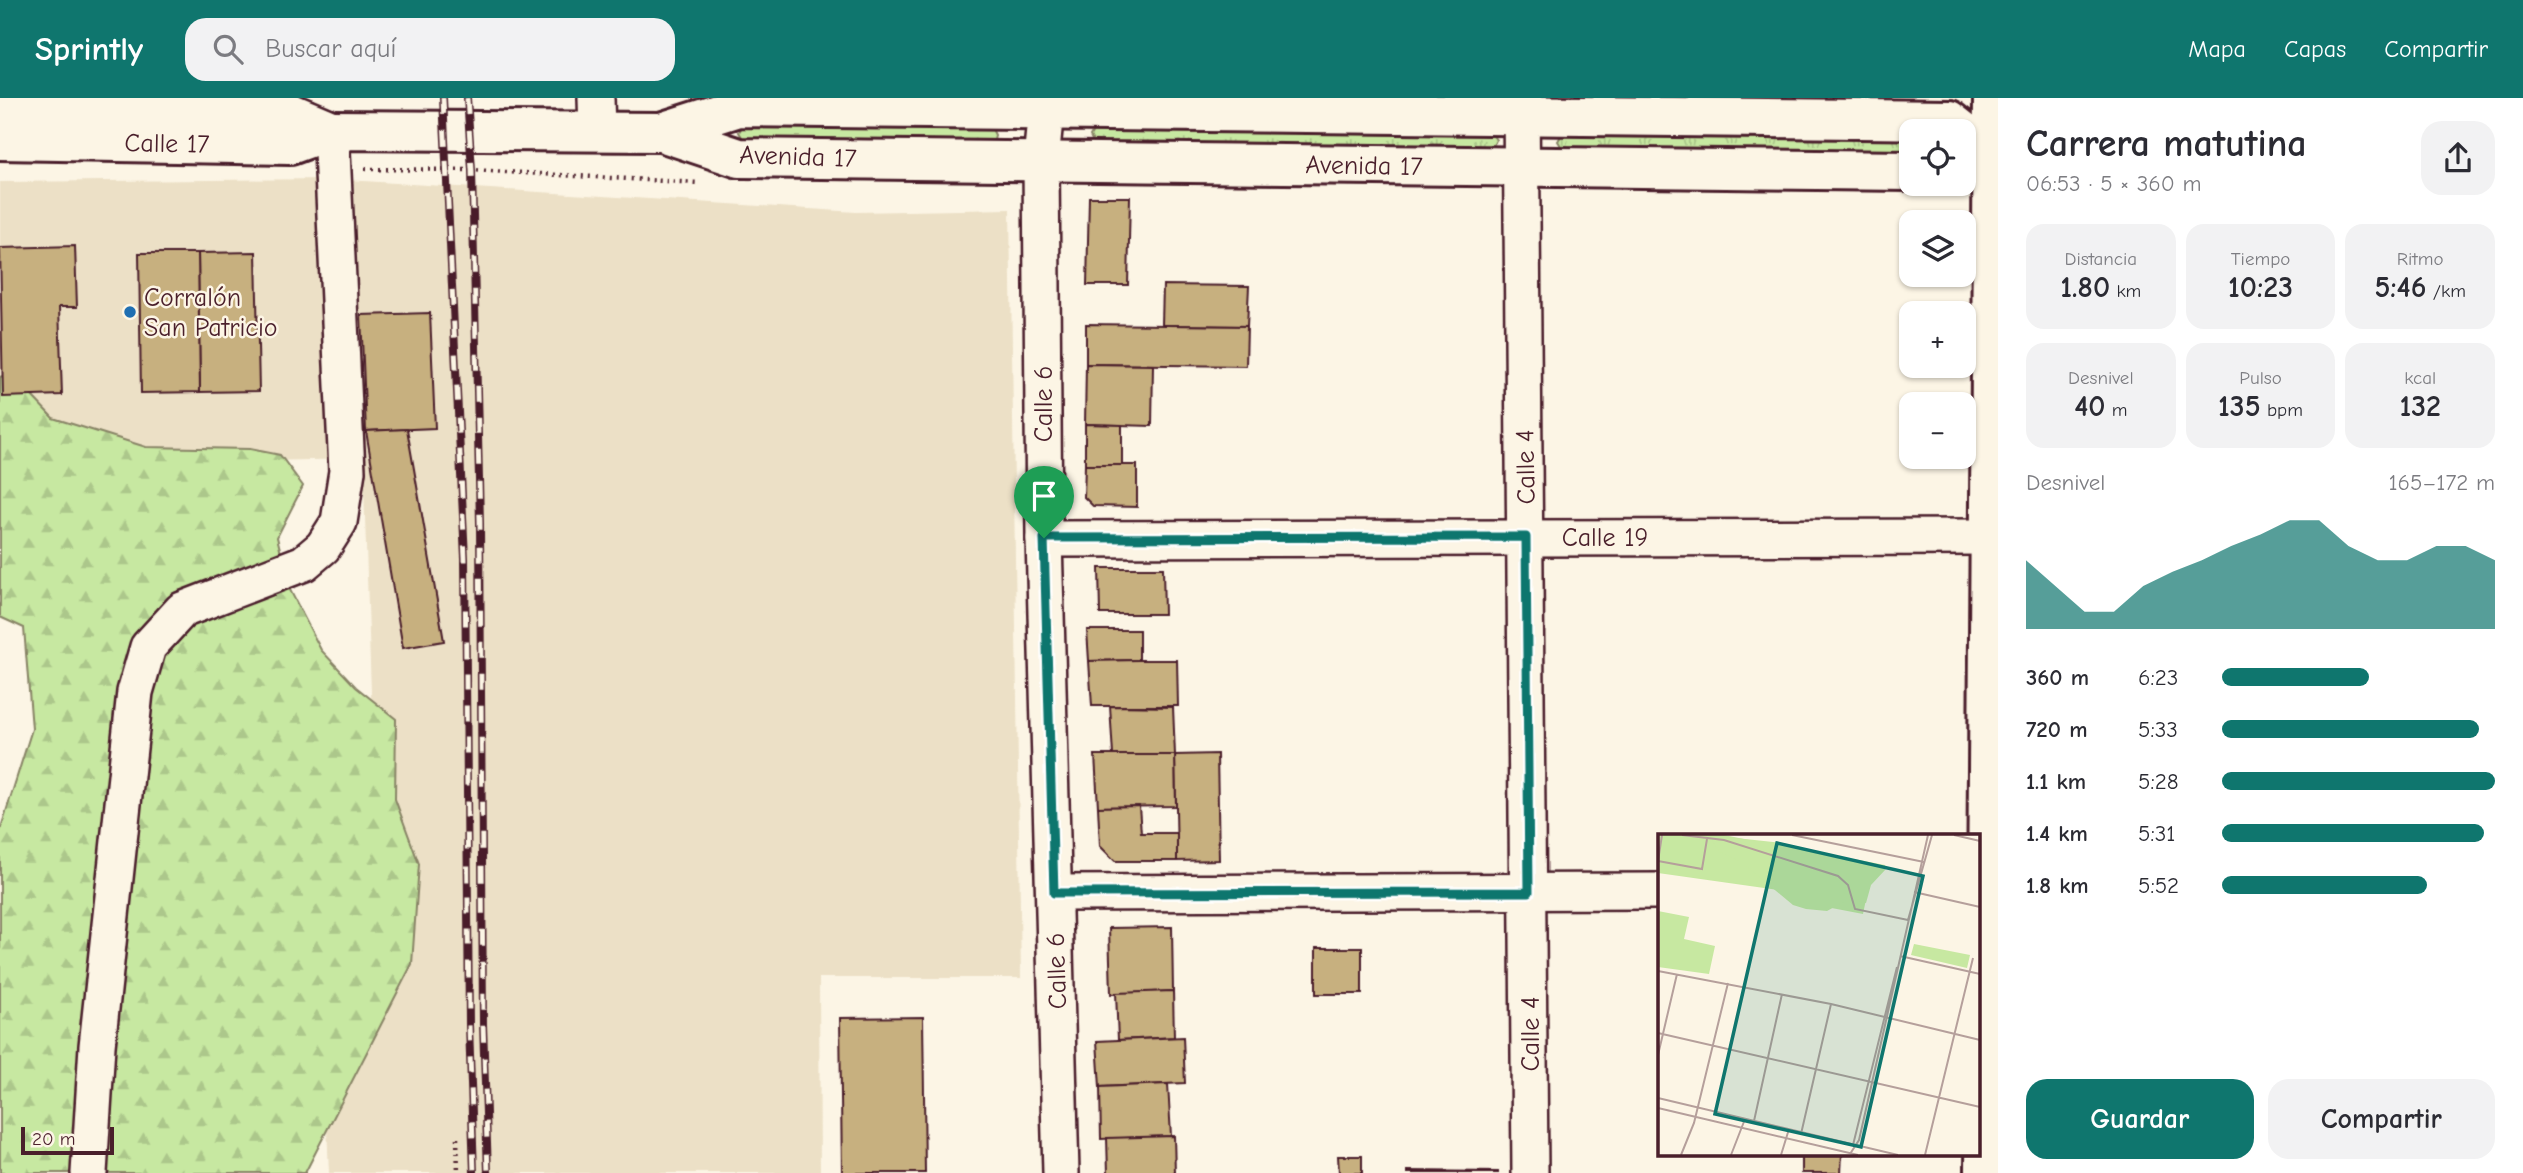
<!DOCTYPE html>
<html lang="es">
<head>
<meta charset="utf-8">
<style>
  :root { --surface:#fff; --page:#f2f2f3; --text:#2b2b33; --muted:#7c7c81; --accent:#0f766e }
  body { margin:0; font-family:"Comic Neue",sans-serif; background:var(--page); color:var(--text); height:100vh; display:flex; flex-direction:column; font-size:26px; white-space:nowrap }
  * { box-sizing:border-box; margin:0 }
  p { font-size:23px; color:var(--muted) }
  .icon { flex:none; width:38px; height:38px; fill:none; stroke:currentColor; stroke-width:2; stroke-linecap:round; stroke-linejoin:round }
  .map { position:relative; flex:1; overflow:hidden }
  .sheet { display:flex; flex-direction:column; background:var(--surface); width:525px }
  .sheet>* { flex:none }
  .controls { position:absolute; left:1899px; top:21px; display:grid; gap:14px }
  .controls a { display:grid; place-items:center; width:77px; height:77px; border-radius:14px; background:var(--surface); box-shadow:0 2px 5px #0004; font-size:35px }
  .scale { position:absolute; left:21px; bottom:18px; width:93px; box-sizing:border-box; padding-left:7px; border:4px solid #4a1f2b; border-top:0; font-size:19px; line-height:24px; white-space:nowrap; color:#4a1f2b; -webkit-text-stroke:5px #fcf5e5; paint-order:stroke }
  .pin { position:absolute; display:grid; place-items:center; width:60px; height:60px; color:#fff; margin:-72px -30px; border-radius:50% 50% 50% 0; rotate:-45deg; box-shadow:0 0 7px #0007 }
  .pin .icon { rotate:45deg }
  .round { display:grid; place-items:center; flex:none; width:74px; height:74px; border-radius:21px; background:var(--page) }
  .headline { display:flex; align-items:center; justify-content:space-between; height:119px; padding:0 28px }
  h1 { font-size:38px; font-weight:700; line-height:52px }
  .metrics { display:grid; grid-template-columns:repeat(3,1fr); gap:10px; height:119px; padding:7px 28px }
  .metrics div { display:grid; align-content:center; border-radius:18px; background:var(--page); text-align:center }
  .metrics b { font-size:30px; font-weight:700 }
  .metrics small { font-size:19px; font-weight:400 }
  .metrics p { font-size:19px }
  .chart { height:196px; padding:14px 28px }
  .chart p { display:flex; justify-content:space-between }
  .chart svg { width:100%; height:126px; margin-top:7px; fill:var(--accent); opacity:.7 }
  .cta { display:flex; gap:14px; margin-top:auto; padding:14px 28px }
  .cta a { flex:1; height:80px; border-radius:21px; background:var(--accent); color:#fff; font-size:28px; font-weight:700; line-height:80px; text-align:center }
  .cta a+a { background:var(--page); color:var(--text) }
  ul { padding:0 28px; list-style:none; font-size:23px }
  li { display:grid; grid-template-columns:112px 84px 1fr; align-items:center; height:52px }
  li i { height:18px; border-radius:9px; background:var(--accent) }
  header { display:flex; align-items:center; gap:42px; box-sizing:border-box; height:98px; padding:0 35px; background:var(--accent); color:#fff }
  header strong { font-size:33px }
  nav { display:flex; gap:38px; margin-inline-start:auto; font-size:24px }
  .search { width:490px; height:63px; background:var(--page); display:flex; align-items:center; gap:18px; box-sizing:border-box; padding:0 24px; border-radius:21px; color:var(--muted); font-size:26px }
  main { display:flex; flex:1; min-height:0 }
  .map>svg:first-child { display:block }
  .built { fill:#ece0c6 }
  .industrial { fill:url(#industrial-furrows) }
  .grass { fill:url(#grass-tufts); stroke:#888466; stroke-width:2 }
  .forest { fill:url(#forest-firs); stroke:#888466; stroke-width:2 }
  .building { fill:#c7b07f; stroke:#4a1f2b; stroke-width:2 }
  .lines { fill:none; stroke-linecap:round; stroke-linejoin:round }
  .minor-casing { stroke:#4a1f2b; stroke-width:40 }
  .major-casing { stroke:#4a1f2b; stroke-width:44 }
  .path { stroke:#4a1f2b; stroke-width:4.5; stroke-dasharray:2 5; stroke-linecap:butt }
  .minor { stroke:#fcf5e5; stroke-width:35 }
  .major { stroke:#fcf5e5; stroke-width:38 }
  .rail-casing { stroke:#4a1f2b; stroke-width:8 }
  .rail { stroke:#fcf5e5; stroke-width:5; stroke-dasharray:16; stroke-linecap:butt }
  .route-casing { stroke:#fff; stroke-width:14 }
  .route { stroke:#0f766e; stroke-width:9 }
  .poi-dot { fill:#1f6fb2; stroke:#fcf5e5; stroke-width:2.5 }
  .labels { text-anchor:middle; stroke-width:5; stroke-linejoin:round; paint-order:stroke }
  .street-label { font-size:26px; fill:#4a1f2b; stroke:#fcf5e5 }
  .poi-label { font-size:26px; fill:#4a1f2b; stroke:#fcf5e5; text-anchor:start }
  .inset-road { fill:none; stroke:#b59f9b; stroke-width:2 }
  .view { fill:#0f766e; fill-opacity:0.15; stroke:#0f766e; stroke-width:3.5 }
  .inset-edge { fill:none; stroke:#4a1f2b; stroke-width:3.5 }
</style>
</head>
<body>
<header>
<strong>Sprintly</strong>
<div class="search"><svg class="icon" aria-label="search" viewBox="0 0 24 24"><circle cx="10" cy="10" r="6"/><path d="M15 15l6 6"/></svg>Buscar aquí</div>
<nav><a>Mapa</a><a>Capas</a><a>Compartir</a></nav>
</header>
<main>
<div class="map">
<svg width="1998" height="1075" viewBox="0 0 1998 1075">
  <defs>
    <pattern id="industrial-furrows" width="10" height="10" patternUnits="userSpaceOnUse" patternTransform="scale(1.75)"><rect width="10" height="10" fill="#ece0c6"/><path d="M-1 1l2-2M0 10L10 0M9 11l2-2" fill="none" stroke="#ccc0aa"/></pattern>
    <pattern id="grass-tufts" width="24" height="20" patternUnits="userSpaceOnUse" patternTransform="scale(1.75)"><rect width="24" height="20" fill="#c7e8a1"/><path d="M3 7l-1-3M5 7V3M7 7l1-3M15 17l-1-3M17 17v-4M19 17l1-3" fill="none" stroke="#acc78b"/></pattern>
    <pattern id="forest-firs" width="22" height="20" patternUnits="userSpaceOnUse" patternTransform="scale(1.75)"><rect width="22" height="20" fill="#c7e8a1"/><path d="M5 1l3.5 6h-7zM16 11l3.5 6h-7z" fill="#acc78b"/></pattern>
  </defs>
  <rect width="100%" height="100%" fill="#fcf5e5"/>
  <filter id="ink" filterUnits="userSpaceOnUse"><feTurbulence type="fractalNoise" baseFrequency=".0143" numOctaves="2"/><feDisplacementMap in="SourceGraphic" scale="14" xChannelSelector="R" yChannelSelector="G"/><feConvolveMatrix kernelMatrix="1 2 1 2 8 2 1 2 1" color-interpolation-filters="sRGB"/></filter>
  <g filter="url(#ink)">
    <!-- built -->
    <polygon class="built" points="332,81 856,114 1010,111 1021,880 819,880 820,1075 329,1075 321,886 380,858 363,361 0,368 0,84"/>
    <!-- industrial -->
    <polygon class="industrial" points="1713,0 1956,0 1956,2"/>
    <!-- grass -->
    <g class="grass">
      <polygon points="745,24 990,27 995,37 994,43 990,47 745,44 739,34"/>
      <polygon points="1096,28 1490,33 1496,42 1490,53 1095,48 1090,38"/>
      <polygon points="1564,33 1911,36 1911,59 1564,53 1558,43"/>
    </g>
    <!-- forest -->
    <polygon class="forest" points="10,275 53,320 146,349 250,351 280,357 303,388 277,439 290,492 321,552 356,589 396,621 395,701 419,766 412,866 305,1075 0,1075 0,733 32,631 24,530 0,519 0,279"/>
    <!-- building -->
    <g class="building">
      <polygon points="1089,99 1130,99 1128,187 1087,187"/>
      <polygon points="75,148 77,209 59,209 62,297 3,299 0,150"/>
      <polygon points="256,154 259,293 200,294 198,155"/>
      <polygon points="139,155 198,155 200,294 141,295"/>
      <polygon points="1163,187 1249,188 1247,228 1162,227"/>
      <polygon points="430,215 435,330 366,333 361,217"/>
      <polygon points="1086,226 1247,228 1246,268 1086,266"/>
      <polygon points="1086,266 1153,267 1152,328 1085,326"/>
      <polygon points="1085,326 1122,327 1122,367 1085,367"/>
      <polygon points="407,331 444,543 403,550 366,333"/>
      <polygon points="1085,367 1137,367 1137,409 1093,408 1084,399"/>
      <polygon points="1099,470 1163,470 1164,516 1100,516"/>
      <polygon points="1087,532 1139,532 1139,562 1089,563"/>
      <polygon points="1139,562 1177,562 1178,608 1092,608 1089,563"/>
      <polygon points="1110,608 1173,609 1175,657 1113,657"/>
      <polygon points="1217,656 1219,762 1177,763 1175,657"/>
      <polygon points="1095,657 1175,657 1176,708 1098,709"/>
      <polygon points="1139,708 1141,735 1177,735 1177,763 1115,763 1100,748 1098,709"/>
      <polygon points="1172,829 1173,893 1111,896 1109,830"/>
      <rect x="1316" y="850" width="46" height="46"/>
      <polygon points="1173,893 1174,939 1118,942 1116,895"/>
      <polygon points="923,919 925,1075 842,1075 840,920"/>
      <polygon points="1183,939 1185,985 1100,989 1097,943"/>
      <polygon points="1168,986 1171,1038 1101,1041 1100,989"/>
      <polygon points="1174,1038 1175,1075 1108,1075 1107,1040"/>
      <polygon points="1802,1056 1842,1056 1841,1075 1802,1075"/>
      <polygon points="1338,1058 1362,1058 1362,1075 1339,1075"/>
      <polygon points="1408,1073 1498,1074 1498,1075 1408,1075"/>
    </g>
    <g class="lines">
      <defs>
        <g id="minor">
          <polyline points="596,0 597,33"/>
          <polyline points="1047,0 1041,63 1044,441 1061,1075"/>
          <polyline points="1521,0 1530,1075"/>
          <polyline points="1044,441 1998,439"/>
          <polyline points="1054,795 1660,793"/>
          <polyline points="89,1075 97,948 135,594 148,549 182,512 304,465 323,449 339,424 347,373 331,32"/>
        </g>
        <g id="major">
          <polyline points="0,9 291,15 331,32"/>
          <polyline points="661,34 739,60 1911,73"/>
          <polyline points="0,42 290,47 331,32 661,34 739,9 1949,22 1963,33"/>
          <polyline points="1985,1075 1993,0"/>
        </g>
      </defs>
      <!-- minor casing -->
      <use href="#minor" class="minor-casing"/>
      <!-- major casing -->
      <use href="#major" class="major-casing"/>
      <!-- path -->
      <g class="path">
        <polyline points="365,71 472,72 699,85"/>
        <polyline points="457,1040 458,1075"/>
      </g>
      <!-- minor -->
      <use href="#minor" class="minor"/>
      <!-- major -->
      <use href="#major" class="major"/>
      <defs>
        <g id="rail">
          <polyline points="443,0 465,460 469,927 474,1075"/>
          <polyline points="467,0 472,72 480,425 483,926 488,1075"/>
        </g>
      </defs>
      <!-- rail casing -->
      <use href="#rail" class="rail-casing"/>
      <!-- rail -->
      <use href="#rail" class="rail"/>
    </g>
  </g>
  <g class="lines" filter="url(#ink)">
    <defs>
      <polygon id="route" points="1526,439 1529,794 1054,795 1044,440"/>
    </defs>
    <!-- route casing -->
    <use href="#route" class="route-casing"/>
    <!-- route -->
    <use href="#route" class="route"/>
  </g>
  <!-- markers -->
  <circle class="poi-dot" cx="130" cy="214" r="7"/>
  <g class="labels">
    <!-- street labels -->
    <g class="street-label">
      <text transform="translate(167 45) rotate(1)" y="9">Calle 17</text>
      <text transform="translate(798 58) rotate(2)" y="9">Avenida 17</text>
      <text transform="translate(1364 67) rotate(1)" y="9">Avenida 17</text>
      <text transform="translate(1043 306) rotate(-90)" y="9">Calle 6</text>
      <text transform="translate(1525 369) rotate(-91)" y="9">Calle 4</text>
      <text x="1605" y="448">Calle 19</text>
      <text transform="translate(1056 873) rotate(-92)" y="9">Calle 6</text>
      <text transform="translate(1530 936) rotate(-90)" y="9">Calle 4</text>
    </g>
    <!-- poi labels -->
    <g class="poi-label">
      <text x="144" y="208">Corralón<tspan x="144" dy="30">San Patricio</tspan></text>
    </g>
  </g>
  <!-- overview -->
  <g transform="translate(1658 736)">
    <rect width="322" height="322" fill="#fcf5e5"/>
    <path d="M0,1h66l149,30 -10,49 -68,-13 -2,-9 -135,-19zM0,77l31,6 -5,22 31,7 -6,28 -51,-7zM256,110l56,11 -3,13 -56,-13z" fill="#c7e8a1"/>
    <path d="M50,1l75,8 38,9 16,9 13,2 4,-4 31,6 1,4 -15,16 -5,18 -19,-3 -20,11 -21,-2 -13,-4 -53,-44 -20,-9z" fill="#c7e8a1"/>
    <path class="inset-road" d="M24,1l42,5 114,36 10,9 7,24 53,11M134,1l132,27M296,1l26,6M0,27l44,8 5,-30M0,27l4,-26M256,58l66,15M250,86l24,-85M242,122l80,18M0,137l173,33 149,36M0,199l322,74M0,221l19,-81M0,264l240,57M0,274l200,47M96,287l28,-127M143,300l30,-130M195,311l44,-178M192,320l9,-14 69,-305M23,321l13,-32 34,-140M73,321l14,-36M123,321l8,-26M267,321l48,-197"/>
    <path class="view" d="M119,9l146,33 -62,271 -146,-33z"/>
    <rect width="322" height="322" class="inset-edge"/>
  </g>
</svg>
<div class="controls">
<a><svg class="icon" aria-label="locate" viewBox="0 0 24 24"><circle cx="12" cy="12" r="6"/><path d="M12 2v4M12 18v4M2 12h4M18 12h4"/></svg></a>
<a><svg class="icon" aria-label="layers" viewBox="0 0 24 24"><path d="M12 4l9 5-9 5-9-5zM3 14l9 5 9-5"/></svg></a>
<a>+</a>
<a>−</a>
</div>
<div class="scale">20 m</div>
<div class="pin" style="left:1044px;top:440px;background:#1e9e55"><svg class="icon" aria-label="arrive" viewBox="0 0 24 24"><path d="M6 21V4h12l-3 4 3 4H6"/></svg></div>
</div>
<section class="sheet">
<div class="headline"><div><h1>Carrera matutina</h1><p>06:53 · 5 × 360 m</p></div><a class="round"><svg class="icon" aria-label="share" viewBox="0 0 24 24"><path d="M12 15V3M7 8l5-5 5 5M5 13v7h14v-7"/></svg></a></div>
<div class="metrics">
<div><p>Distancia</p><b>1.80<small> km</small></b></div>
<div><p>Tiempo</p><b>10:23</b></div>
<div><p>Ritmo</p><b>5:46<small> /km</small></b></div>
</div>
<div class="metrics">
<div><p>Desnivel</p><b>40<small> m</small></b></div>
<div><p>Pulso</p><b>135<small> bpm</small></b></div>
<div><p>kcal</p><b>132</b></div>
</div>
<div class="chart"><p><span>Desnivel</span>165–172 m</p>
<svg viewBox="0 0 160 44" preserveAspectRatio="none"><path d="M0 44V20L10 29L20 38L30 38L40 29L50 24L60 20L70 15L80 11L90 6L100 6L110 15L120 20L130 20L140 15L150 15L160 20V44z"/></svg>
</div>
<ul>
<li><b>360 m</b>6:23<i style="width:54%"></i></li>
<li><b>720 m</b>5:33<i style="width:94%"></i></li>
<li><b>1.1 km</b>5:28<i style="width:100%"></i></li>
<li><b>1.4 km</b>5:31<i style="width:96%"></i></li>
<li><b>1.8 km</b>5:52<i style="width:75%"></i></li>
</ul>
<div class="cta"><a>Guardar</a><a>Compartir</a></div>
</section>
</main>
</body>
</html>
